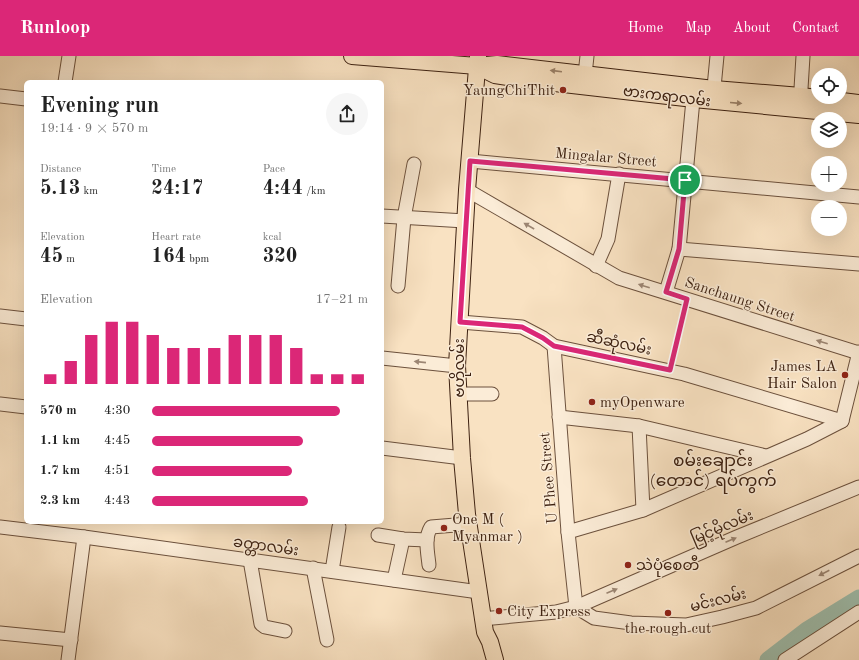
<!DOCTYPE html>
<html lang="en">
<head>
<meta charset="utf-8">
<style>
  :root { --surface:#fff; --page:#f6f6f6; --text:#222; --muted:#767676; --accent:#db2777 }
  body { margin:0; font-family:"Old Standard TT","Noto Sans Myanmar",serif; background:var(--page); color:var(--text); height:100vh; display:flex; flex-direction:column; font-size:15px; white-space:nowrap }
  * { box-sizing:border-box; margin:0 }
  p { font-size:13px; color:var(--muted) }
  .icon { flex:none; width:22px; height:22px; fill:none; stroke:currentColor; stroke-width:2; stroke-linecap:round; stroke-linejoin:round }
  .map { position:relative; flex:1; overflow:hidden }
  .side { position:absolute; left:24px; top:24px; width:360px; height:444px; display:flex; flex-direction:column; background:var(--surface); border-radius:6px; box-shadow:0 4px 16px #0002 }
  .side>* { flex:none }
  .tools { position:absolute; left:811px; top:12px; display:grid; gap:8px }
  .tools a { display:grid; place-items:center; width:36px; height:36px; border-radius:50%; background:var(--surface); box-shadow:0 4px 16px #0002; font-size:20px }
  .pin { position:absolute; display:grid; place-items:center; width:34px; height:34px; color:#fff; margin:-17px; border:2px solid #fff; border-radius:50%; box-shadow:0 1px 4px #0007 }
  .round { display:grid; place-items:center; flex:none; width:42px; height:42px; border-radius:21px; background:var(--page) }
  .overview { display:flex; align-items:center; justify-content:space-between; height:68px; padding:0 16px }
  h1 { font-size:22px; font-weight:700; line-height:30px }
  .metrics { display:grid; grid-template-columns:repeat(3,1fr); gap:6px; height:68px; padding:4px 16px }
  .metrics div { display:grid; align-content:center }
  .metrics b { font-size:20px; font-weight:700 }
  .metrics small { font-size:11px; font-weight:400 }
  .metrics p { font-size:11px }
  .chart { height:112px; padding:8px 16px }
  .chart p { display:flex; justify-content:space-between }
  .chart svg { width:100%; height:72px; margin-top:4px; stroke:var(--accent); stroke-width:6 }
  ul { padding:0 16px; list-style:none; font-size:13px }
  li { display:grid; grid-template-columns:64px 48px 1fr; align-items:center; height:30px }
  li i { height:10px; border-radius:5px; background:var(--accent) }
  header { display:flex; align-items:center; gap:24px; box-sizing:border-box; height:56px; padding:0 20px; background:var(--accent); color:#fff }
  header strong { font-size:19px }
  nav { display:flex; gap:22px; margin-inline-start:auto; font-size:14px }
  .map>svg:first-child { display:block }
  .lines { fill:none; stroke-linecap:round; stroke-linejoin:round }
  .river { stroke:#9fbfae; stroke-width:17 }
  .minor-casing { stroke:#6c513d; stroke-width:15 }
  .major-casing { stroke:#3d2111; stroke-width:18 }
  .path { stroke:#3d2111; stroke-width:1.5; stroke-dasharray:1 2; stroke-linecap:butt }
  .minor { stroke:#fbecd7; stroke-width:13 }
  .major { stroke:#f9e2c2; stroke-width:16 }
  .oneway { fill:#9b826a }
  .oneway2 { fill:#9c8674 }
  .route-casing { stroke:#fff; stroke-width:8 }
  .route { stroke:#db2777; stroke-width:5 }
  .poi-dot { fill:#8f2418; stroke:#fbecd7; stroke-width:1.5 }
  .labels { text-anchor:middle; stroke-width:3; stroke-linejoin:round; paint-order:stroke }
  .poi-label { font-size:15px; fill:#3d2111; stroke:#fbecd7; text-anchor:start }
  .street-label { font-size:15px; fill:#3d2111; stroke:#fbecd7 }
  .quarter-label { font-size:17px; fill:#3d2111; stroke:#fbecd7 }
</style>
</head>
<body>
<header>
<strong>Runloop</strong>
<nav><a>Home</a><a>Map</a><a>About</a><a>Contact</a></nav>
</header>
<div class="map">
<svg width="859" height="604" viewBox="0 0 859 604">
  <rect width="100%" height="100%" fill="#f9e2c2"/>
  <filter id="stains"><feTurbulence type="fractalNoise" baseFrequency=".005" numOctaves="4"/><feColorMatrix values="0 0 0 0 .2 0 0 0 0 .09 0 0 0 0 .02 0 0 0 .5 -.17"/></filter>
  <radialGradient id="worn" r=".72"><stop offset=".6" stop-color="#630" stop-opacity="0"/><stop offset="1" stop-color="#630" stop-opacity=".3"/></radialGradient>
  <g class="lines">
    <!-- river -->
    <polyline class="river" points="768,604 807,574 859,542"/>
    <defs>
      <g id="minor">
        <polyline points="65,26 69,0"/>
        <polyline points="584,28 587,0"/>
        <polyline points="0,40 26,43"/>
        <polyline points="713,42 717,0"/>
        <polyline points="800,49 803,0"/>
        <polyline points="470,105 859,141"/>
        <polyline points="467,134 619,222 859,297"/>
        <polyline points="382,160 465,165"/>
        <polyline points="679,193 859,208"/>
        <polyline points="596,210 608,183 619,118"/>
        <polyline points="398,230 404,162 414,108"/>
        <polyline points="666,236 679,193 694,33"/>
        <polyline points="0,260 26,263"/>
        <polyline points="460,266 522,271 543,282 554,290 684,318 842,365"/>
        <polyline points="554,290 568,476 576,551"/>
        <polyline points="382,302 457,310"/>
        <polyline points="459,338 492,338"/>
        <polyline points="0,348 26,351"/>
        <polyline points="559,361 639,370 766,400"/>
        <polyline points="639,370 643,454"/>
        <polyline points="382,392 462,402"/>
        <polyline points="0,471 84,481 479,536"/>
        <polyline points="568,476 643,454 807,383 842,365 859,296"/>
        <polyline points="378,479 403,483 427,484"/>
        <polyline points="250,504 261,568 265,571 285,575"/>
        <path d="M429,509c-1,-11 -5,-27 2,-38l37,-3"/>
        <polyline points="313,512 327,584"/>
        <polyline points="332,515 339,471"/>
        <polyline points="394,524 403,483"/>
        <polyline points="576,551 594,562 631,567 686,569 722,561 756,552 859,500"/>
        <polyline points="482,563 556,556 576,551 737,481 859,431"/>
        <polyline points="0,577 71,584"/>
        <polyline points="68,604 84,481"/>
        <polyline points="785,604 859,556"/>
      </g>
      <g id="major">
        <polyline points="352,0 477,10 497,8 714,33 801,40 859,47"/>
        <polyline points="478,0 467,134 457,310 462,402 467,458 485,576 490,586 495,604"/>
        <polyline points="477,10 495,19 520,23 694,43 859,59"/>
      </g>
    </defs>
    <!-- minor casing -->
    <use href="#minor" class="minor-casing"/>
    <!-- major casing -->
    <use href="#major" class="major-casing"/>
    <!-- path -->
    <polyline class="path" points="672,304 685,254"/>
    <!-- minor -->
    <use href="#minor" class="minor"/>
    <!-- major -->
    <use href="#major" class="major"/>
  </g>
  <!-- one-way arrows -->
  <defs><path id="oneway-solid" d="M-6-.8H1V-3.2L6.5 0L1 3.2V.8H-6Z"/></defs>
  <g class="oneway">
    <use href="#oneway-solid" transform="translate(556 15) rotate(-173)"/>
    <use href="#oneway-solid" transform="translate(736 47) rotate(5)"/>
  </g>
  <g class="oneway2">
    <use href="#oneway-solid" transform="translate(529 170) rotate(-150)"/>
    <use href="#oneway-solid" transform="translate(644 230) rotate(-163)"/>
    <use href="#oneway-solid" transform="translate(822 286) rotate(-163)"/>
    <use href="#oneway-solid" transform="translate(420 306) rotate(-174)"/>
    <use href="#oneway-solid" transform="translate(731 484) rotate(-23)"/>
    <use href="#oneway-solid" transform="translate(824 517) rotate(153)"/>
    <use href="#oneway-solid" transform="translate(612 535) rotate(-23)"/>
  </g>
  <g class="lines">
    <defs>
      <polygon id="route" points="470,105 685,124 679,193 666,236 687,243 670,314 554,290 543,282 522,271 460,266"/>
    </defs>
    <!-- route casing -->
    <use href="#route" class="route-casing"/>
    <!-- route -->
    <use href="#route" class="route"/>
  </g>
  <!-- markers -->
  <g class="poi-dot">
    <circle cx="563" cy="34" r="4"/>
    <circle cx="845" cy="319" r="4"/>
    <circle cx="592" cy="346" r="4"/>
    <circle cx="444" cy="472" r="4"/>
    <circle cx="628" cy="509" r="4"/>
    <circle cx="499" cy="555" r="4"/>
    <circle cx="668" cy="557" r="4"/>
  </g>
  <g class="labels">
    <!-- poi labels -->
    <g class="poi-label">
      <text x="555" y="39" text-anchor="end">YaungChiThit</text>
      <text x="837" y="315" text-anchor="end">James LA<tspan x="837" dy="17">Hair Salon</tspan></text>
      <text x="600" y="351">myOpenware</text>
      <text x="452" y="468">One M (<tspan x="452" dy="17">Myanmar )</tspan></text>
      <text x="636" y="514">သဲပုံစေတီ</text>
      <text x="507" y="560">City Express</text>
      <text x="668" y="577" text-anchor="middle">the rough cut</text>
    </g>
    <!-- street labels -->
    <g class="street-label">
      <text transform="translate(667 40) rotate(7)" y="5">ဗားကရာလမ်း</text>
      <text transform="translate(606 101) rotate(5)" y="5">Mingalar Street</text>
      <text transform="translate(740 243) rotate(18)" y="5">Sanchaung Street</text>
      <text transform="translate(619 287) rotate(12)" y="5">ဆီဆုံလမ်း</text>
      <text transform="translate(459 312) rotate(-90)" y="5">ဗဟိုလမ်း</text>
      <text transform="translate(548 422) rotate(-95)" y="5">U Phee Street</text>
      <text transform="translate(722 471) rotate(-23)" y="5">မြင့်မိုလမ်း</text>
      <text transform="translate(266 490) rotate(8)" y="5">ခတ္တာလမ်း</text>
      <text transform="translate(718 544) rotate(-14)" y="5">မင်းလမ်း</text>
    </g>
    <!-- quarter labels -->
    <g class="quarter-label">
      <text x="713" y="410">စမ်းချောင်း<tspan x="713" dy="20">(တောင်) ရပ်ကွက်</tspan></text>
    </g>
  </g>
  <rect width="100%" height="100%" filter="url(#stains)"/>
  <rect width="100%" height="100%" fill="url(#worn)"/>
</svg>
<div class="tools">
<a><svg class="icon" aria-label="locate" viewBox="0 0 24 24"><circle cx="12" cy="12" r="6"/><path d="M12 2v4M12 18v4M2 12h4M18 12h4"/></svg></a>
<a><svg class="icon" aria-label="layers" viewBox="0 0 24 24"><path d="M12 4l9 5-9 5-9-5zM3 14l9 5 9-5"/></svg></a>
<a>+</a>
<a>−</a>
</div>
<div class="pin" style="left:685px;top:124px;background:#1e9e55"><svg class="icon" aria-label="arrive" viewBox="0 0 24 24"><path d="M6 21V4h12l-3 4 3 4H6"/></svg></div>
<section class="side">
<div class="overview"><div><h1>Evening run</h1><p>19:14 · 9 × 570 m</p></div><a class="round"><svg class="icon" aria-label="share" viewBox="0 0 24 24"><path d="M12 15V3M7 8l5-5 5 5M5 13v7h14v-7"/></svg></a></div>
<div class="metrics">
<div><p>Distance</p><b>5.13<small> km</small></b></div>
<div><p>Time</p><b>24:17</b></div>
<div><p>Pace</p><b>4:44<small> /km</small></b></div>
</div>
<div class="metrics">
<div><p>Elevation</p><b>45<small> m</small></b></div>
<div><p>Heart rate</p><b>164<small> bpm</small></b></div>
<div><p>kcal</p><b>320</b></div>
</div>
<div class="chart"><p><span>Elevation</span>17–21 m</p>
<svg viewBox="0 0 160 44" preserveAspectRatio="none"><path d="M5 44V38M15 44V30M25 44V14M35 44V6M45 44V6M55 44V14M65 44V22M75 44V22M85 44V22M95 44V14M105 44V14M115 44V14M125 44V22M135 44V38M145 44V38M155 44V38"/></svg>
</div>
<ul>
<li><b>570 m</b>4:30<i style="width:87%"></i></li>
<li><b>1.1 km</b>4:45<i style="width:70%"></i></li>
<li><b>1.7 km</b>4:51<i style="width:65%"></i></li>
<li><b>2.3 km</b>4:43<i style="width:72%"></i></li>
</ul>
</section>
</div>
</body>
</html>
